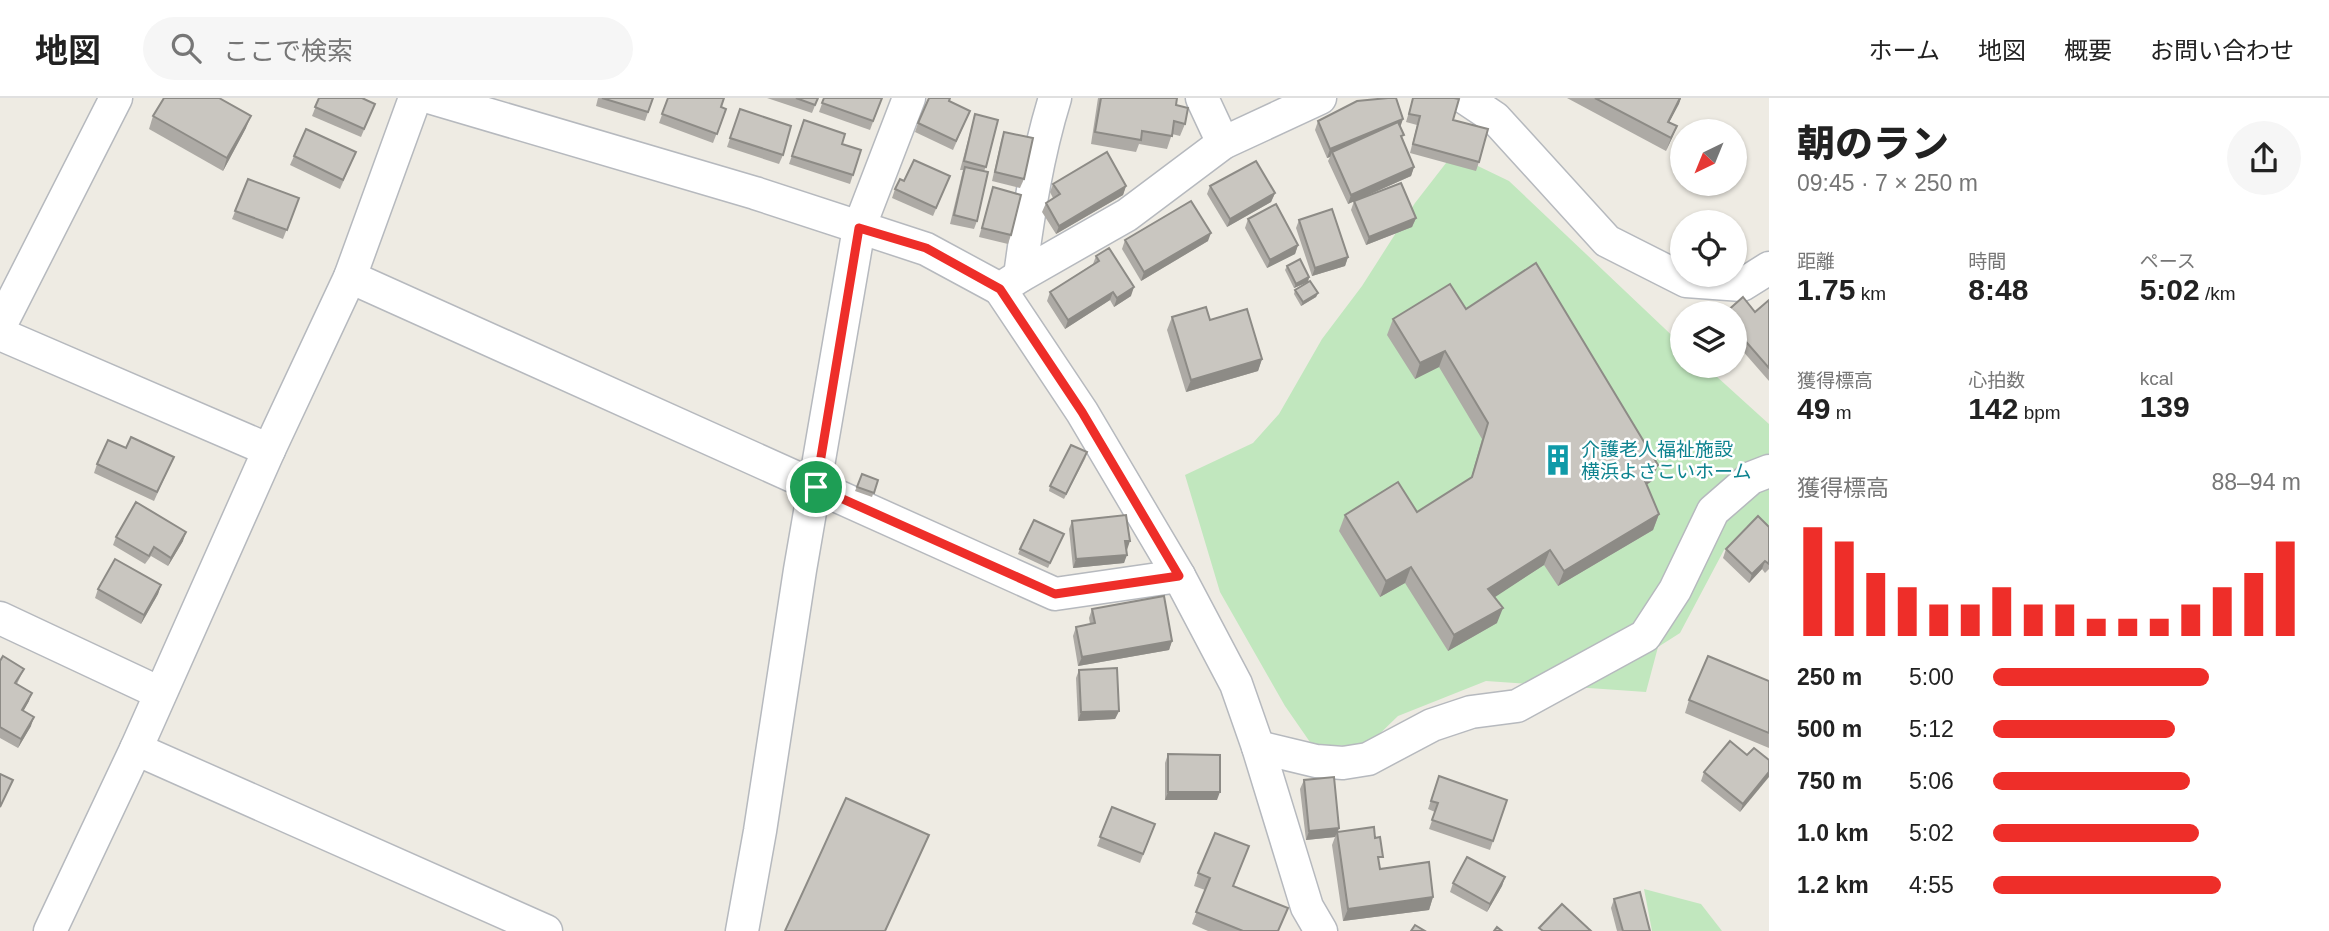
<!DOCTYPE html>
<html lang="ja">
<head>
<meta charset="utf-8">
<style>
  :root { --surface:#fff; --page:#f6f6f6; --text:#222; --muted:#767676; --line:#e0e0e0; --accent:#ee2e29 }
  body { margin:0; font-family:Helvetica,"Noto Sans JP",sans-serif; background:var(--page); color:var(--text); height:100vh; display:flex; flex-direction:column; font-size:26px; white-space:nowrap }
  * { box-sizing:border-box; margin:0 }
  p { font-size:23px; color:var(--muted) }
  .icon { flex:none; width:38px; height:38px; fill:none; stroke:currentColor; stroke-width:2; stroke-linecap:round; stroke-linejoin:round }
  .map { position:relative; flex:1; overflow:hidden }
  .side { display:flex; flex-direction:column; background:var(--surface); width:560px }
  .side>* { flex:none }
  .needle { width:46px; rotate:223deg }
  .buttons { position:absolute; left:1670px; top:21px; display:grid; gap:14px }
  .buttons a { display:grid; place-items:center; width:77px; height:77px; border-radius:50%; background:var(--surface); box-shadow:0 2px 5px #0004; font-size:35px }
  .pin { position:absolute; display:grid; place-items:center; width:60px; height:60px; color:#fff; margin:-30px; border:4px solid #fff; border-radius:50%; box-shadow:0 2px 7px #0007 }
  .round { display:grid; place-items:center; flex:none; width:74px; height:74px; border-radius:37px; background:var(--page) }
  .overview { display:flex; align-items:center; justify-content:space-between; height:119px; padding:0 28px }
  h1 { font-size:38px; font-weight:800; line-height:52px }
  .figures { display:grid; grid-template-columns:repeat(3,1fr); gap:10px; height:119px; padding:7px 28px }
  .figures div { display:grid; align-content:center }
  .figures b { font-size:30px; font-weight:800 }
  .figures small { font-size:19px; font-weight:400 }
  .figures p { font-size:19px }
  .chart { height:196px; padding:14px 28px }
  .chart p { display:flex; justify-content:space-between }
  .chart svg { width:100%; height:126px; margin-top:7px; stroke:var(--accent); stroke-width:6 }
  ul { padding:0 28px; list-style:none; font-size:23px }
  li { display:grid; grid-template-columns:112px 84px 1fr; align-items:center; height:52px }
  li i { height:18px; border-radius:9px; background:var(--accent) }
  header { display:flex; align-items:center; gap:42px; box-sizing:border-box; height:98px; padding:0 35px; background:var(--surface); border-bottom:2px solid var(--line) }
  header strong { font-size:33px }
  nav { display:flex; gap:38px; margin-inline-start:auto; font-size:24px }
  .search { width:490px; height:63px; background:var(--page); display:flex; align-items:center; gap:18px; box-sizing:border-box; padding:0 24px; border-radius:38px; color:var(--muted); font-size:26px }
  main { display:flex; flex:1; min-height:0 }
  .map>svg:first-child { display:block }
  .green { fill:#c1e7be }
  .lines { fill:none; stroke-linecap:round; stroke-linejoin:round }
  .minor-casing { stroke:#b6b9be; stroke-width:35 }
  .minor { stroke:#fff; stroke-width:32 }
  .wall { fill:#adaaa5 }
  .shaded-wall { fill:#8d8b86 }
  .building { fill:#c9c6c0; stroke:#8d8b86; stroke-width:2 }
  .route-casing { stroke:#fff; stroke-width:14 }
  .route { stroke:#ee2e29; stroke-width:9 }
  .labels { text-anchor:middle; stroke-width:5; stroke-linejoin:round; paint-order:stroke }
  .culture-label { font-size:19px; fill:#0d838f; stroke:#fff; text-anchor:start }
</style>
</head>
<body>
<header>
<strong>地図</strong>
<div class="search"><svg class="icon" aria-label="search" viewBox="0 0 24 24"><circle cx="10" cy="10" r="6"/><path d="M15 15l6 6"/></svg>ここで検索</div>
<nav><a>ホーム</a><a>地図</a><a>概要</a><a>お問い合わせ</a></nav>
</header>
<main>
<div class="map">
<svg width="1769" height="833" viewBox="0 0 1769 833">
  <rect width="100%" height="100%" fill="#eeebe3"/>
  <!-- green -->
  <g class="green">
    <polygon points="1453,56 1509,83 1682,247 1682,268 1705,268 1769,326 1769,435 1747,428 1724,452 1680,535 1658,549 1646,594 1486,583 1398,618 1367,648 1312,647 1285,608 1220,494 1185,377 1253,345 1279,316 1322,241 1362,188 1415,105"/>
    <polygon points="1644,791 1701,806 1722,833 1652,833"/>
  </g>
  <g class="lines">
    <defs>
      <g id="minor">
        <polyline points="432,0 755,95 926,151 1000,191 1020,178 1127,117 1223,45 1320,0"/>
        <polyline points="1202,0 1223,45"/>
        <polyline points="1465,0 1495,20 1607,143 1686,183 1742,187 1769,170"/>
        <path d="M1020,178c8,-60 17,-120 35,-178"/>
        <polyline points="350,179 1055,496 1179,478"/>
        <polyline points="1000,191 1082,314 1179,478 1236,586 1258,649 1307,809 1321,833"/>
        <polyline points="0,228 116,0"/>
        <polyline points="0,236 269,352"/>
        <polyline points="0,520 160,595"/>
        <polyline points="1258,649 1316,663 1343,665 1368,661 1432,627 1471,614 1517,608 1645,538 1675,492 1713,413 1751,380 1769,373"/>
        <polyline points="136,651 546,833"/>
        <polyline points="50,833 136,651 269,352 350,179 415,0"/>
        <polyline points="742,833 760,733 800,472 859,130 909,0"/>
      </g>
    </defs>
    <!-- minor casing -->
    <use href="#minor" class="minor-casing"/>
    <!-- minor -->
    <use href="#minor" class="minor"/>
  </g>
  <!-- wall -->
  <g class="wall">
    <polygon points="319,0 375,6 361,39 312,18"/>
    <polygon points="598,0 653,0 645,23 596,8"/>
    <polygon points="668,0 726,11 713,45 659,25"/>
    <polygon points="767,0 818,0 812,15"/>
    <polygon points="824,0 882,0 870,32 819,14"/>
    <polygon points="1098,0 1177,0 1176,7 1185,26 1180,38 1172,36 1167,51 1139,46 1136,54 1091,46"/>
    <polygon points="1413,0 1454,0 1453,22 1479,64 1476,73 1410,55 1417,27 1406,24"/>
    <polygon points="1567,0 1681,0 1669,24 1672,40 1666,53"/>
    <polygon points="949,3 970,13 953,52 915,34 918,25"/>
    <polygon points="740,11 783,57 779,66 727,49"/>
    <polygon points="975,16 986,69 984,73 977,123 974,131 950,126 963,72 960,72"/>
    <polygon points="153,18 246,30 223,73 149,31"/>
    <polygon points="804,22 842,46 861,52 850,86 789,66"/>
    <polygon points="1318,23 1400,29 1402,41 1414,69 1411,78 1348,106 1328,63 1330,59 1327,60 1315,32"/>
    <polygon points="1004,34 1024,81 1020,90 992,83 1001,43"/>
    <polygon points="356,54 340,91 290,67 294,58"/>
    <polygon points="950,78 933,118 892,100 895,91 904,83"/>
    <polygon points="248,81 299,100 283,141 232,121"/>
    <polygon points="1053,86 1126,88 1123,97 1056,136 1042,114 1046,105 1053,100 1050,94"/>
    <polygon points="1210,88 1275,95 1271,104 1227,129 1207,96"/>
    <polygon points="993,89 1011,137 1008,146 979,139"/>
    <polygon points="1354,103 1416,120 1412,129 1366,147 1351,112"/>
    <polygon points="1248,121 1298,147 1295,156 1267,170 1245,130"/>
    <polygon points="1299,122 1348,159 1345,168 1312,178 1296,130"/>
    <polygon points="1125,142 1208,143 1141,183 1122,151"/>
    <polygon points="1096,158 1131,198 1114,209 1110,202 1065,231 1047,203 1050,194 1093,166"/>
    <polygon points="1287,168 1309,179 1308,184 1294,190 1285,172"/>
    <polygon points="1295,192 1318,195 1316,199 1301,208 1294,196"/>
    <polygon points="1769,202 1769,283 1734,243 1734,215 1755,214"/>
    <polygon points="1466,211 1658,367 1652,383 1646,387 1659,416 1653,432 1558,488 1544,467 1494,499 1497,525 1448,553 1405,485 1380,499 1339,433 1345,417 1417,414 1471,380 1482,341 1439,269 1415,281 1387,237 1393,221"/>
    <polygon points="1172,219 1210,222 1262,261 1258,273 1186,294 1167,232"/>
    <polygon points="126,350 174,359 154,403 94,375 97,366"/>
    <polygon points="1086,359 1064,401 1049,393 1050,388"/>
    <polygon points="862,376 878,382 872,399 855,393"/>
    <polygon points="1072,423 1127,452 1124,465 1073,470 1069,431"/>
    <polygon points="1769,429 1769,471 1765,475 1762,471 1749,485 1723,460 1726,451"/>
    <polygon points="116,439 183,443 168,468 151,458 145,466 113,447"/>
    <polygon points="1062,440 1048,470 1018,456 1020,451"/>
    <polygon points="161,487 158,496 141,526 95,500 98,491"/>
    <polygon points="1092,511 1172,543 1169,552 1078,568 1073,538 1076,529 1090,526 1089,520"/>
    <polygon points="0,563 24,571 17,586 29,603 23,613 31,628 18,650 0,640"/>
    <polygon points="1079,572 1119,613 1115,621 1078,623 1076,580"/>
    <polygon points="1769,583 1769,650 1685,615 1689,602"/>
    <polygon points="1168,656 1217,702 1165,702 1165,665"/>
    <polygon points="1747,657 1769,662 1740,714 1701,683 1704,674"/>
    <polygon points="1439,678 1507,702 1490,752 1429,731 1435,714 1428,711"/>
    <polygon points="1304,682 1339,730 1338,734 1380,768 1380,771 1433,799 1429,812 1343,823 1332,747 1335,739 1306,742 1300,691"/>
    <polygon points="1112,709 1155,726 1140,765 1097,748"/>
    <polygon points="1198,775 1234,788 1279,833 1208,833 1192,826 1205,792 1194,788"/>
    <polygon points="1505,779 1502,788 1487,814 1450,794 1453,785"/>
    <polygon points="1614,801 1650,833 1617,833 1611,810"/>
  </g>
  <!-- shaded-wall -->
  <g class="shaded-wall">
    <polygon points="1680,0 1681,0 1679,6 1663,36 1668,24"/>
    <polygon points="251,18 246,30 223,73 227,60"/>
    <polygon points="1403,21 1400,30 1332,54 1330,59 1327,60 1330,51"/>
    <polygon points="1677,28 1672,40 1666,53 1671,40"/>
    <polygon points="1414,69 1411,78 1348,106 1351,97"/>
    <polygon points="1126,88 1123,97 1056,136 1059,128"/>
    <polygon points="1275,95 1271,104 1227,129 1230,121"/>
    <polygon points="1416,120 1412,129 1366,147 1369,139"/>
    <polygon points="1211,135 1208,143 1141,183 1144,174"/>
    <polygon points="1298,147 1295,156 1267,170 1270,162"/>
    <polygon points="1348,159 1345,168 1312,178 1315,170"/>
    <polygon points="1309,179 1308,184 1294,190 1296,186"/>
    <polygon points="1134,189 1131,198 1114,209 1117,200"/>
    <polygon points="1113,194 1110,202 1065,231 1068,222"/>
    <polygon points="1318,195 1316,199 1301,208 1303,204"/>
    <polygon points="1445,253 1439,269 1415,281 1420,265"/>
    <polygon points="1262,261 1258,273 1186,294 1191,282"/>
    <polygon points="1658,367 1652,383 1637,393 1643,378"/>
    <polygon points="1659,416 1653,432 1558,488 1564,473"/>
    <polygon points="186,434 183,443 168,468 171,460"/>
    <polygon points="1125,443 1130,443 1127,452 1122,452"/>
    <polygon points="1550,452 1544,467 1483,507 1488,491"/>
    <polygon points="1127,457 1124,465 1073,470 1076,461"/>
    <polygon points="1765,463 1762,471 1749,485 1752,476"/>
    <polygon points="1411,469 1405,485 1380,499 1386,483"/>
    <polygon points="161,487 158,496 141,526 144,517"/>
    <polygon points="1503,510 1497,525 1448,553 1454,537"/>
    <polygon points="1172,543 1169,552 1078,568 1082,559"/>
    <polygon points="32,595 29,603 19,621 22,612"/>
    <polygon points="1119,613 1115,621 1078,623 1081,614"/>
    <polygon points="34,619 31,628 18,650 21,641"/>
    <polygon points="1769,674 1769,679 1740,714 1743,706"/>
    <polygon points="1168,694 1220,694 1217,702 1165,702"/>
    <polygon points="1339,730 1335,739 1306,742 1309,733"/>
    <polygon points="1505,779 1502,788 1487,814 1490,806"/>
    <polygon points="1433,799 1429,812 1343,823 1348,811"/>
  </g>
  <!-- building -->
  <g class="building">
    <polygon points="164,0 219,0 251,18 227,60 153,18"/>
    <polygon points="319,0 362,0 375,6 364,31 315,9"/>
    <polygon points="602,0 653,0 648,14"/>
    <polygon points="668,0 724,0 721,9 726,11 717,36 662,16"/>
    <polygon points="796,0 818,0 815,7"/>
    <polygon points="824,0 882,0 873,23 822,5"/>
    <polygon points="929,0 950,0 949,3 970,13 956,43 918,25"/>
    <polygon points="1101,0 1177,0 1176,7 1188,10 1185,26 1174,23 1172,38 1142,33 1141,42 1095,34"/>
    <polygon points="1388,0 1396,0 1403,21 1330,51 1318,23 1357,3"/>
    <polygon points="1413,0 1454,0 1459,1 1453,22 1488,31 1479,64 1413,46 1420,18 1409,16"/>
    <polygon points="1595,0 1680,0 1668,24 1677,28 1671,40"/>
    <polygon points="740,11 791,28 783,57 730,40"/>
    <polygon points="975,16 998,22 986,69 964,63"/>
    <polygon points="804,22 845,36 842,46 861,52 853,77 792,58"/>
    <polygon points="1398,24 1404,37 1401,38 1414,69 1351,97 1332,54"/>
    <polygon points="306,31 356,54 343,82 294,58"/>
    <polygon points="1004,34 1033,40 1024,81 995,74"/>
    <polygon points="1107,54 1126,88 1059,128 1046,105 1060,96 1053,86"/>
    <polygon points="914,62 950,78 936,110 895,91 900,81 904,83"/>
    <polygon points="1256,63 1275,95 1230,121 1210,88"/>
    <polygon points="965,69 988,74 977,123 954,117"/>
    <polygon points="248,81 299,100 287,132 235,113"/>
    <polygon points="1401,85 1416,120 1369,139 1354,103"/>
    <polygon points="993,89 1021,97 1011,137 982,130"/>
    <polygon points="1191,103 1211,135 1144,174 1125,142"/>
    <polygon points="1276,106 1298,147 1270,162 1248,121"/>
    <polygon points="1332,111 1348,159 1315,170 1299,122"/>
    <polygon points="1109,150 1134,189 1117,200 1113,194 1068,222 1050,194 1099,163 1096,158"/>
    <polygon points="1300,161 1309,179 1296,186 1287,168"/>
    <polygon points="1536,165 1658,367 1643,378 1659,416 1564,473 1550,452 1488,491 1503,510 1454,537 1411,469 1386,483 1345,417 1398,384 1417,414 1472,379 1488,325 1445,253 1420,265 1393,221 1450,186 1466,211"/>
    <polygon points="1310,183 1318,195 1303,204 1295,192"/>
    <polygon points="1743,199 1755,214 1769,202 1769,270 1734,230 1734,215 1725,215"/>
    <polygon points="1206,209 1210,222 1247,211 1262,261 1191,282 1172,219"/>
    <polygon points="131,339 174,359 157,394 97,366 108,342 126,350"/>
    <polygon points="1071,347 1087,354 1066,396 1050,388"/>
    <polygon points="862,376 878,382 874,395 857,389"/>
    <polygon points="136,404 186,434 171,460 154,449 149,458 116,439"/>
    <polygon points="1126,417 1130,443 1125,443 1127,457 1076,461 1072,423"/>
    <polygon points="1758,418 1769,429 1769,466 1765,463 1752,476 1726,451"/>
    <polygon points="1034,422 1064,436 1050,465 1020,451"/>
    <polygon points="115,461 161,487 144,517 98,491"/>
    <polygon points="1164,498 1172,543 1082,559 1076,529 1095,525 1092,511"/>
    <polygon points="3,558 24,571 15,585 32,595 22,612 34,619 21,641 0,629 0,563"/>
    <polygon points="1708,558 1769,583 1769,635 1689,602"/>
    <polygon points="1117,570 1119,613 1081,614 1079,572"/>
    <polygon points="1730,643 1747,657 1754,650 1769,662 1769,674 1743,706 1704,674"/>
    <polygon points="1168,656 1220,657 1220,694 1168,694"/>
    <polygon points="0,676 13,682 0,709"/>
    <polygon points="1439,678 1507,702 1493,743 1432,722 1438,705 1431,703"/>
    <polygon points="1334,679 1339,730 1309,733 1304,682"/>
    <polygon points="846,700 929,737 885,833 785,833"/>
    <polygon points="1112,709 1155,726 1143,756 1100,739"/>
    <polygon points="1374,729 1375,740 1380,739 1383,759 1378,759 1380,771 1429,764 1433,799 1348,811 1337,734"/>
    <polygon points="1215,735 1249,748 1233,788 1288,810 1278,833 1243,833 1196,814 1210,780 1198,775"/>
    <polygon points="1467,759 1505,779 1490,806 1453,785"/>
    <polygon points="1640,794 1650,833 1623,833 1614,801"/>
    <polygon points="1562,806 1591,833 1543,833 1539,830"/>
    <polygon points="1415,827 1425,833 1411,833"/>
    <polygon points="1497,829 1502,833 1494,833"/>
  </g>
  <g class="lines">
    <defs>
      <polygon id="route" points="859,130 926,150 1000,191 1082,314 1179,478 1055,496 816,389"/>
    </defs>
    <!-- route casing -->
    <use href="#route" class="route-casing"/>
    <!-- route -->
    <use href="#route" class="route"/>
  </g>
  <!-- icons -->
  <defs>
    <symbol id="building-bare" viewBox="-9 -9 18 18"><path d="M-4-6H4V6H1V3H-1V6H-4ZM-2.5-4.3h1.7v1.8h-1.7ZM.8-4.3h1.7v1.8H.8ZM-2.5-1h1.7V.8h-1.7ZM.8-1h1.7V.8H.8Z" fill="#0f9aa8" stroke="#fff" stroke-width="2.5" paint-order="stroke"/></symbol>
  </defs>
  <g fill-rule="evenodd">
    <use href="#building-bare" x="1536" y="340" width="44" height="44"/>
  </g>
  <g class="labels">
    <!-- culture labels -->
    <g class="culture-label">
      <text x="1581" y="358">介護老人福祉施設<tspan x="1581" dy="22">横浜よさこいホーム</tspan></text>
    </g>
  </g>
</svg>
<div class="buttons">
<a><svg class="needle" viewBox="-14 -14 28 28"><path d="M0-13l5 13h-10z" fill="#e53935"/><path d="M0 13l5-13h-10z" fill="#767676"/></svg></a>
<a><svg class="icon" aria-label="locate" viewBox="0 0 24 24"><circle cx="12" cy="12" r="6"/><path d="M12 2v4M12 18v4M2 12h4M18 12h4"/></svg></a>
<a><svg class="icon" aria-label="layers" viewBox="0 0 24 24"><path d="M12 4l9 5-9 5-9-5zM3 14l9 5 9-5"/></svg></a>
</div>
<div class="pin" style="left:816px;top:389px;background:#1e9e55"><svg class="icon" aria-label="arrive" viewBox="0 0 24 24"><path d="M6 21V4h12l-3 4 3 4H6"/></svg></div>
</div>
<section class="side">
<div class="overview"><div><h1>朝のラン</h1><p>09:45 · 7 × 250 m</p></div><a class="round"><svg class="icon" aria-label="share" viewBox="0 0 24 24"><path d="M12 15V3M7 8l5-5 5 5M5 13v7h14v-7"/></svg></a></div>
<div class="figures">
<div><p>距離</p><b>1.75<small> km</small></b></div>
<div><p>時間</p><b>8:48</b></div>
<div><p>ペース</p><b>5:02<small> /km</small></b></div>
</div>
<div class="figures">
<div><p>獲得標高</p><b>49<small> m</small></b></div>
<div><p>心拍数</p><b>142<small> bpm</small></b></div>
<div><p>kcal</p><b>139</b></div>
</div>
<div class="chart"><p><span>獲得標高</span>88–94 m</p>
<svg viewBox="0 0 160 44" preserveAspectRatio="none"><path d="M5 44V6M15 44V11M25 44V22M35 44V27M45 44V33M55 44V33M65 44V27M75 44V33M85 44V33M95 44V38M105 44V38M115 44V38M125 44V33M135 44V27M145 44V22M155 44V11"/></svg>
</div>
<ul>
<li><b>250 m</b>5:00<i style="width:70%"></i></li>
<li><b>500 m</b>5:12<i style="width:59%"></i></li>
<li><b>750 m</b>5:06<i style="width:64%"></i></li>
<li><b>1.0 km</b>5:02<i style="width:67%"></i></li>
<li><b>1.2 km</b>4:55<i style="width:74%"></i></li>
</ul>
</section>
</main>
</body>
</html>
